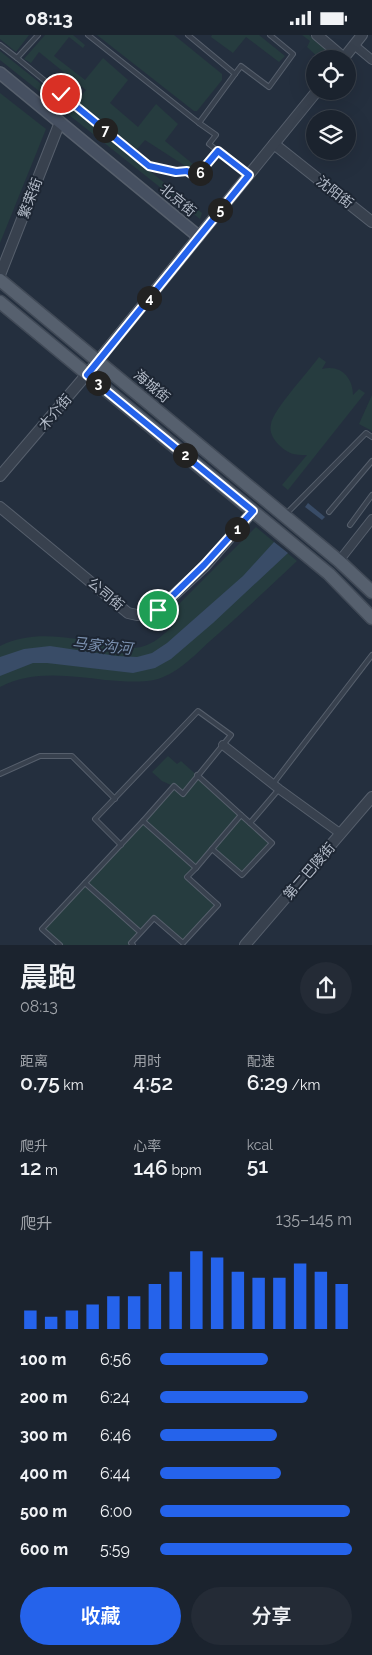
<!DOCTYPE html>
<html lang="zh">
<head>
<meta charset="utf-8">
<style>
  :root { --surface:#1b232e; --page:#242b36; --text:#f1f3f6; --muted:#a0a4aa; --line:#39404a; --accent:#2563eb }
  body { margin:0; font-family:Raleway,"Noto Sans SC",sans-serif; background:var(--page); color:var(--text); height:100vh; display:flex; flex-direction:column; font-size:19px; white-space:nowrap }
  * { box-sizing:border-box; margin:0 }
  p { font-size:16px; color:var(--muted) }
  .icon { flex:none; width:28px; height:28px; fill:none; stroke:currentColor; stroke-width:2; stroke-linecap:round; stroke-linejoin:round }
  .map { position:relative; height:910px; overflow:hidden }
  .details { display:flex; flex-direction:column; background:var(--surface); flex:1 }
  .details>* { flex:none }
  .controls { position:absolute; left:306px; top:15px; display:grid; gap:10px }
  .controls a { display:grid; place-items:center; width:50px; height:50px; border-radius:50%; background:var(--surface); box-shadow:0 5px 20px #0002,0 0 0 1px var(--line); font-size:25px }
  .pin { position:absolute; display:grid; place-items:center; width:42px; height:42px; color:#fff; margin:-21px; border:2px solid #fff; border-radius:50%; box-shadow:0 1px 5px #0007 }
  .km { position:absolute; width:25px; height:25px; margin:-12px; border-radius:50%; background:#222; color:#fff; font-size:14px; line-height:25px; text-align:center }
  .round { display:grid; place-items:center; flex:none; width:52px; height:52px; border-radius:26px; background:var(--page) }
  .head { display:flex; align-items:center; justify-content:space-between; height:85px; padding:0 20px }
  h1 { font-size:28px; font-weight:600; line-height:38px }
  .figures { display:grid; grid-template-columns:repeat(3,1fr); gap:8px; height:85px; padding:5px 20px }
  .figures div { display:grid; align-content:center }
  .figures b { font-size:21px; font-weight:600 }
  .figures small { font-size:14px; font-weight:400 }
  .figures p { font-size:14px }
  .chart { height:140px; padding:10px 20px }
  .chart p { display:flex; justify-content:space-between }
  .chart svg { width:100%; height:90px; margin-top:5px; stroke:var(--accent); stroke-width:6 }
  .button { display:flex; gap:10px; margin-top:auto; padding:10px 20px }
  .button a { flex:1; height:58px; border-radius:30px; background:var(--accent); color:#fff; font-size:20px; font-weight:600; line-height:58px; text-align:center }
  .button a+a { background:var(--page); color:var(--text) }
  ul { padding:0 20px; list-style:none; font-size:16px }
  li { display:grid; grid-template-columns:80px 60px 1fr; align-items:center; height:38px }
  li i { height:12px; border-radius:6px; background:var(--accent) }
  .status { display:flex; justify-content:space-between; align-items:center; height:35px; padding:0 25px; background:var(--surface); direction:ltr }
  .status svg { height:14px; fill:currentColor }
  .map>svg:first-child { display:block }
  .green { fill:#263c3f }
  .water { fill:#394c67 }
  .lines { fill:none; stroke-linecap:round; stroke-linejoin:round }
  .service-casing { stroke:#565f6c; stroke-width:6 }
  .minor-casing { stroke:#565f6c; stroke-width:10 }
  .tertiary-casing { stroke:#565f6c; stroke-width:12 }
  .secondary-casing { stroke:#565f6c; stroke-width:14 }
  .primary-casing { stroke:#414a57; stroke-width:15 }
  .service { stroke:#38414e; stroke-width:4 }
  .minor { stroke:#38414e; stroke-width:8 }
  .tertiary { stroke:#38414e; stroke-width:10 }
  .secondary { stroke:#465061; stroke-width:11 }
  .primary { stroke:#56606e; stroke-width:12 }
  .route-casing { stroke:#fff; stroke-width:10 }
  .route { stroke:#2563eb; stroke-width:6 }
  .labels { text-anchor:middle; stroke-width:4; stroke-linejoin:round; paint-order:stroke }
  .street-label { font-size:14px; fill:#b4bcc9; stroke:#1d2633 }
  .water-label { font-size:15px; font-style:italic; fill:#7c92b1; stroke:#1d2633 }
</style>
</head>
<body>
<div class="status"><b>08:13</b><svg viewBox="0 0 49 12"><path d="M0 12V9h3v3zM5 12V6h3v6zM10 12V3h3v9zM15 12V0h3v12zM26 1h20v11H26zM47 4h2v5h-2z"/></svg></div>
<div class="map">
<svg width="372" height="910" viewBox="0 0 372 910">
  <rect width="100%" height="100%" fill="#242f3e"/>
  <!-- green -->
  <g class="green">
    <polygon points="0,0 29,0 16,17 0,4"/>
    <polygon points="45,0 73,0 85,10 83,13 69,2 54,21 85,45 103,23 128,45 110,68 138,92 156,69 178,89 165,106 194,130 190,134 145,105 137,114 77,66 86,55 39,17 31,28 24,24"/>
    <polygon points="97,0 174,0 222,39 222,45 197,76 194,76"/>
    <polygon points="212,0 259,0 285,21 279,27 246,2 233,18 211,2"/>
    <polygon points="302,0 309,0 333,19 331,24 320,24 307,12 310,6"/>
    <polygon points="0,16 202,178 200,184 0,25"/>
    <polygon points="0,58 46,94 0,208"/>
    <path d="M319,322l7,5 -4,7c18,-5 31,8 31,26l6,-6 6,4 -77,97 -6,-5 25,-30c-13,0 -19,-1 -28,-10 -6,-6 -10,-13 -8,-21 2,-14 38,-53 48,-67z"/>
    <polygon points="372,360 372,396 359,389"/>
    <path d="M256,492l41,34c-29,27 -57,54 -87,80 -16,15 -34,34 -56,39 -16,3 -33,1 -49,0 -35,-4 -73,-10 -105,7v-41c31,-16 70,-9 103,-2 12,2 26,6 38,3 13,-3 23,-13 32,-21l-4,-12z"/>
    <polygon points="168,721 177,729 181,726 272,808 242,840 212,814 187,841 218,870 183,908 154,883 131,908 133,910 60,910 42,894 173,751 162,746 152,737"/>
  </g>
  <!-- water -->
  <g class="water">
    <polygon points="308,468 325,482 322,485 305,472"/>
    <polygon points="274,507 288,518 213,588 171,624 155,633 133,638 47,628 33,628 0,641 0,622 24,614 50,611 117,621 137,622 152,618 167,608 243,541"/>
  </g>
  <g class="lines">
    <defs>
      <g id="service">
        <polyline points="38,0 17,23 149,131 176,137 187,136 196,142 218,116"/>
        <polyline points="88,0 199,88 235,39 188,0"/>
        <polyline points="0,10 17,23"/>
        <polyline points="235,39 241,31 269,52 293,19 270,0"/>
        <polyline points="199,88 216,100 209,109 249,140"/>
        <polyline points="329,477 372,426"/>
        <polyline points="286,479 366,398 372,402"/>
        <polyline points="350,490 372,460"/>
        <polyline points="0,739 40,721 72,721 115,764"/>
        <polyline points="197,740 241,780"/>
        <polyline points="273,749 372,620"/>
        <polyline points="121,810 95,784 198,676 231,700 183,759 174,751 143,786 196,833 187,842 218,870 183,908 154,883 131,908 133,910"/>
        <polyline points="212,814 241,780 250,788"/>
        <polyline points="196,833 212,814 242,840 272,808 250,788 279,754"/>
        <polyline points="85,848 143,786"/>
        <polyline points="60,910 42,894 85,848 140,897"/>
      </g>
      <g id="minor">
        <polyline points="354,10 372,25"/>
        <polyline points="339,526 372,484"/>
        <polyline points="223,710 279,754 341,799"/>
      </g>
      <g id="tertiary">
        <polyline points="317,0 344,23"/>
        <polyline points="343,24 362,0"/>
        <polyline points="274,109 372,187"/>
        <polyline points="0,240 60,87"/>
        <polyline points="0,441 87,339 317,56"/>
        <polyline points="0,472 128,578 137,580 148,579 158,575 205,531 253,476"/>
        <polyline points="245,910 372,762"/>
      </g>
      <polyline id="secondary" points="0,38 198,201"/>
      <g id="primary">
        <polyline points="0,245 339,526 372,557"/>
        <polyline points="0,267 329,539 372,583"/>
      </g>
    </defs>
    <!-- service casing -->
    <use href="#service" class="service-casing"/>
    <!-- minor casing -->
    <use href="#minor" class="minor-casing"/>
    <!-- tertiary casing -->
    <use href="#tertiary" class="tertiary-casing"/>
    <!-- secondary casing -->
    <use href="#secondary" class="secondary-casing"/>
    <!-- primary casing -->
    <use href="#primary" class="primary-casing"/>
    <!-- service -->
    <use href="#service" class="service"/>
    <!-- minor -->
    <use href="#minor" class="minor"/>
    <!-- tertiary -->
    <use href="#tertiary" class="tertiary"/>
    <!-- secondary -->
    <use href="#secondary" class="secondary"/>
    <!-- primary -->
    <use href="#primary" class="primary"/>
  </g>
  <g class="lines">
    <defs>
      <polyline id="route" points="61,59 149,131 176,137 187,136 196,142 218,116 249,140 87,340 253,476 204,530 158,575"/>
    </defs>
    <!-- route casing -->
    <use href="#route" class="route-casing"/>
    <!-- route -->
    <use href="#route" class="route"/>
  </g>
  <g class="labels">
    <!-- street labels -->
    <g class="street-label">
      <text transform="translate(335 157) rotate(38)" y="5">沈阳街</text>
      <text transform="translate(30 163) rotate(-69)" y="5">繁荣街</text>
      <text transform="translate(178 165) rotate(40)" y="5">北京街</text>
      <text transform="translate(152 351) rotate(40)" y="5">海城街</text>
      <text transform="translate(55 377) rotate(-49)" y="5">木介街</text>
      <text transform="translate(106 559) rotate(40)" y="5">公司街</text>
      <text transform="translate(309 836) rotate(-49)" y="5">第二巴陵街</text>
    </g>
    <!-- water labels -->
    <g class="water-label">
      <text transform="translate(102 611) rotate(6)" y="5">马家沟河</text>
    </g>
  </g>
</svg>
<div class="controls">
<a><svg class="icon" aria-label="locate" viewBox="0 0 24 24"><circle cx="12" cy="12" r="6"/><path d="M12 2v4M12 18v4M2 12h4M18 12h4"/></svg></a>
<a><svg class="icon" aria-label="layers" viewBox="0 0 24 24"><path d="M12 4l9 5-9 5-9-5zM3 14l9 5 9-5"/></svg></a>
</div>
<div class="pin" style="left:158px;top:575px;background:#1e9e55"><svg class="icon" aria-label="arrive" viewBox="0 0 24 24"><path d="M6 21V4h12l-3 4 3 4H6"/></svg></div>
<div class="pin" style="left:61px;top:59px;background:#d93025"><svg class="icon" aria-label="check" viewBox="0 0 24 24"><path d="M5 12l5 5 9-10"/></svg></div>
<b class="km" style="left:237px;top:494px">1</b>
<b class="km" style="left:185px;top:420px">2</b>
<b class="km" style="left:98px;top:348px">3</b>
<b class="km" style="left:149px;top:263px">4</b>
<b class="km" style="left:220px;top:175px">5</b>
<b class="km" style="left:200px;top:138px">6</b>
<b class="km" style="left:105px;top:95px">7</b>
</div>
<section class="details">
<div class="head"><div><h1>晨跑</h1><p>08:13</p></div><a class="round"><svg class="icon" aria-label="share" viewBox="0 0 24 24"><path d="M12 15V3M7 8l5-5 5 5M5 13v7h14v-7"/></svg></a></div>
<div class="figures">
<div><p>距离</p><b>0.75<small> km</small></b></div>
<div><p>用时</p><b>4:52</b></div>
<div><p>配速</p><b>6:29<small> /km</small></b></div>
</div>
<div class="figures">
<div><p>爬升</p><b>12<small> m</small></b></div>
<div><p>心率</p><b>146<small> bpm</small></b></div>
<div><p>kcal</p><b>51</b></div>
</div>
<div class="chart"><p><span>爬升</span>135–145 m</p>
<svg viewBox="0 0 160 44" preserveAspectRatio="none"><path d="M5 44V35M15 44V38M25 44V35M35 44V32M45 44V28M55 44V28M65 44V22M75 44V16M85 44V6M95 44V9M105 44V16M115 44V19M125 44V19M135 44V12M145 44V16M155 44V22"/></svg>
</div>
<ul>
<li><b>100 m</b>6:56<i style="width:56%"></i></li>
<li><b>200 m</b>6:24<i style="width:77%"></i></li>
<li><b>300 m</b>6:46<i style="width:61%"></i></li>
<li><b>400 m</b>6:44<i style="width:63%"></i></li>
<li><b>500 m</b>6:00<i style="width:99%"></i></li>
<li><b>600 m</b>5:59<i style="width:100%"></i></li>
</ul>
<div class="button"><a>收藏</a><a>分享</a></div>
</section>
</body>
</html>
